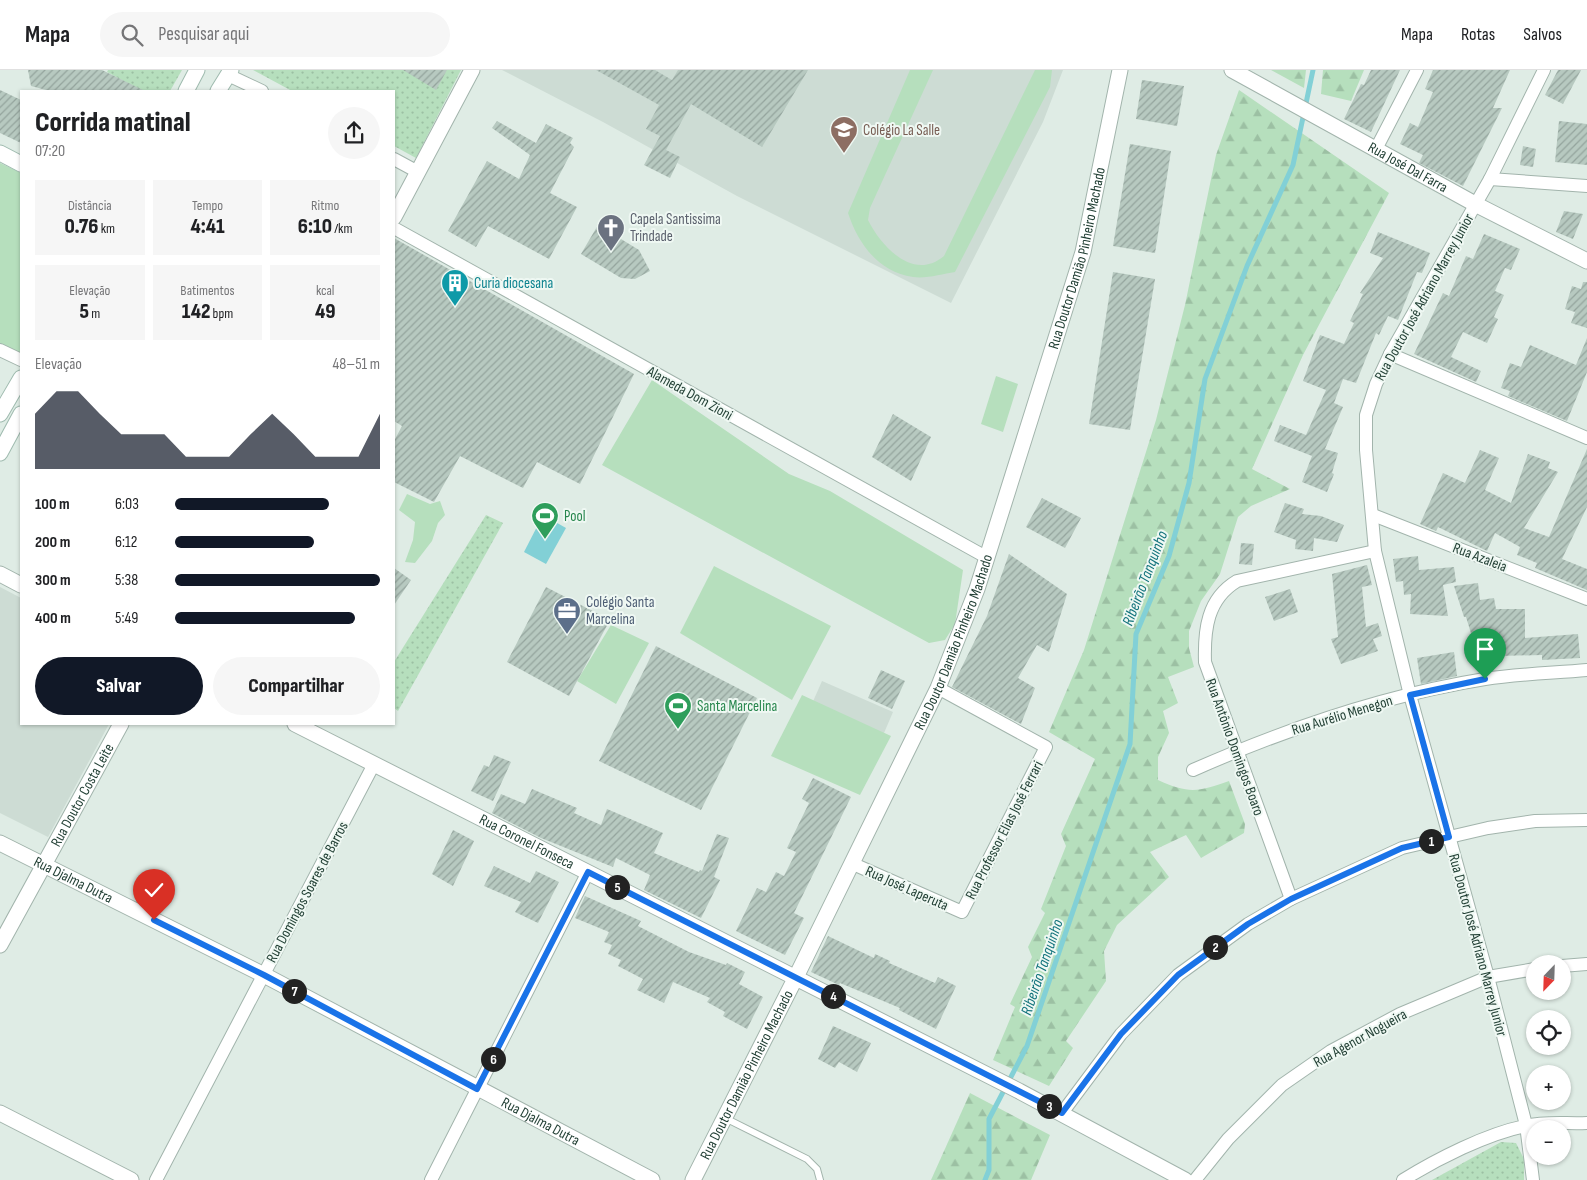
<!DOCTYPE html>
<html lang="pt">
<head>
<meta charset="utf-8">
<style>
  :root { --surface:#fff; --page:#f6f6f6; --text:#202124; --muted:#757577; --line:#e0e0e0; --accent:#111827 }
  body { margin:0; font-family:"Sofia Sans Condensed",sans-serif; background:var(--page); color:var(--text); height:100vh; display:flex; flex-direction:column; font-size:19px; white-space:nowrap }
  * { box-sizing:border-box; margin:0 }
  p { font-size:16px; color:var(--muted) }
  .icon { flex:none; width:28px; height:28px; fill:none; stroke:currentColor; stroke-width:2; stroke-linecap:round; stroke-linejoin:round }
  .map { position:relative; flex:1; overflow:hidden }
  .details { position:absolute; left:20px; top:20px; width:375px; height:635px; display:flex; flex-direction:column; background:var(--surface); border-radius:0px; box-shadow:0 1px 4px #0004 }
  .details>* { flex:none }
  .needle { width:32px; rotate:203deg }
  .controls { position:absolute; left:1526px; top:885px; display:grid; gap:10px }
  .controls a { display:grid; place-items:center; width:45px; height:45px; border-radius:50%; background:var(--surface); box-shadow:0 1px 4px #0004; font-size:25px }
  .pin { position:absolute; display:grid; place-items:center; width:42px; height:42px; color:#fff; margin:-51px -21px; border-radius:50% 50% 50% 0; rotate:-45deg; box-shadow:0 0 5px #0007 }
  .pin .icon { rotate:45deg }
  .km { position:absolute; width:25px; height:25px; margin:-12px; border-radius:50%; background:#222; color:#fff; font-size:14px; line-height:25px; text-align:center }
  .round { display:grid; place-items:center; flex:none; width:52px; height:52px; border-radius:26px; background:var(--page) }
  .overview { display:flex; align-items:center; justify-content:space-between; height:85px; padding:0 15px }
  h1 { font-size:28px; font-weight:800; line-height:38px }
  .figures { display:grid; grid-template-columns:repeat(3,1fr); gap:8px; height:85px; padding:5px 15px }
  .figures div { display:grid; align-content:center; border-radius:0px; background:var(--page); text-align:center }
  .figures b { font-size:21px; font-weight:800 }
  .figures small { font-size:14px; font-weight:400 }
  .figures p { font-size:14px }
  .chart { height:140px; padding:10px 15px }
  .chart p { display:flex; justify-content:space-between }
  .chart svg { width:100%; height:90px; margin-top:5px; fill:var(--accent); opacity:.7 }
  .button { display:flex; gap:10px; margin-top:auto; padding:10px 15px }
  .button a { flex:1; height:58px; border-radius:30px; background:var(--accent); color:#fff; font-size:20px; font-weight:800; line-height:58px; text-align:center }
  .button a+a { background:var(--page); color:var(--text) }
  ul { padding:0 15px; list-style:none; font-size:16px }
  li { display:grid; grid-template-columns:80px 60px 1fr; align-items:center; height:38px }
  li i { height:12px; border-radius:6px; background:var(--accent) }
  header { display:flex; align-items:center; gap:30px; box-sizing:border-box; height:70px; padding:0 25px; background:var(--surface); border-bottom:1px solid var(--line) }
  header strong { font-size:24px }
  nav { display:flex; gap:28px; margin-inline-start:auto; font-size:18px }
  .search { width:350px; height:45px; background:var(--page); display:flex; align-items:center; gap:12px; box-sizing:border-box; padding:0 18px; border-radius:28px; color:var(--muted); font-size:19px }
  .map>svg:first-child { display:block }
  .built { fill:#cddcd4 }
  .green { fill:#b6dfbd }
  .forest { fill:url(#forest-firs) }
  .park { fill:url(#park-dots) }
  .water { fill:#82d0d6 }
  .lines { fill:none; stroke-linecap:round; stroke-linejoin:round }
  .stream { stroke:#82d0d6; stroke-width:5 }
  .building { fill:url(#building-hatch) }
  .service-casing { stroke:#a2b4ac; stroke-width:8 }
  .minor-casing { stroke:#a2b4ac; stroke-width:14 }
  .tertiary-casing { stroke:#a2b4ac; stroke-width:17 }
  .secondary-casing { stroke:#9fbbaf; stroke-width:17 }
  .service { stroke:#fff; stroke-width:6 }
  .minor { stroke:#fff; stroke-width:12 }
  .tertiary { stroke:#fff; stroke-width:15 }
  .secondary { stroke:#fff; stroke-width:15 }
  .route-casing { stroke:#fff; stroke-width:10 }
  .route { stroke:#1a73e8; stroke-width:6 }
  .labels { text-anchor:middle; stroke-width:4; stroke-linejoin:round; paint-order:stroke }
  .education-label { font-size:15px; fill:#785e54; stroke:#eff8f3; text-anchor:start }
  .street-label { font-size:15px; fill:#1f3d32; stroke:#eff8f3 }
  .worship-label { font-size:15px; fill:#5b616d; stroke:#eff8f3; text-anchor:start }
  .culture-label { font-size:15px; fill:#0d838f; stroke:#eff8f3; text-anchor:start }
  .leisure-label { font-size:15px; fill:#27864d; stroke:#eff8f3; text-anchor:start }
  .service-label { font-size:15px; fill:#4e5e75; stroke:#eff8f3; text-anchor:start }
  .water-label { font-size:16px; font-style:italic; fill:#14747d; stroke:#eff8f3 }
</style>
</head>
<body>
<header>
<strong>Mapa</strong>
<div class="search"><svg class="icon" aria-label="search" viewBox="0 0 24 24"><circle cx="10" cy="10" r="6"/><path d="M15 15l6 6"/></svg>Pesquisar aqui</div>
<nav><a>Mapa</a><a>Rotas</a><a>Salvos</a></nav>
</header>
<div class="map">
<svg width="1587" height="1110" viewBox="0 0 1587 1110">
  <defs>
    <pattern id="forest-firs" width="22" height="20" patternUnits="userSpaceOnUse" patternTransform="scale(1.25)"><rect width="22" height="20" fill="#b6dfbd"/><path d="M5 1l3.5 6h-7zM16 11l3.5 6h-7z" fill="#9cc0a3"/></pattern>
    <pattern id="park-dots" width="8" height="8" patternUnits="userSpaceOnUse" patternTransform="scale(1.25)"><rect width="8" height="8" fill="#b6dfbd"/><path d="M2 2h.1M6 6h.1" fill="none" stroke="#9cc0a3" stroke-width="1.8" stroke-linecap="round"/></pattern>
    <pattern id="building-hatch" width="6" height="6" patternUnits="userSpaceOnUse" patternTransform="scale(1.25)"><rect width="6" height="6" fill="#b7c9c0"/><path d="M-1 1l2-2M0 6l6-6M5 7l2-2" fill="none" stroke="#94a49d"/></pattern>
  </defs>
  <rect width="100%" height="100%" fill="#dfece5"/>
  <!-- built -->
  <g class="built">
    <polygon points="502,0 1063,0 1043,52 951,233 737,126 603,52"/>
    <polygon points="0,517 21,528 21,654 109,654 48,767 0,743"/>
    <polygon points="822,611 893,642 878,677 811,636"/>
  </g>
  <!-- green -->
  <g class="green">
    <path d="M910,0h23l-63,138 -2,12c13,26 45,62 76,36l91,-186h17l-2,17 -95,185c-13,2 -29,7 -42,5 -35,-5 -55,-34 -65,-64z"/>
    <polygon points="0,93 21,103 21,285 0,274"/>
    <polygon points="996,306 1018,314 1003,362 981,354"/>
    <polygon points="652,310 789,404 830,421 963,500 955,554 945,570 929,573 602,395"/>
    <polygon points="407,424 430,434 440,431 445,445 438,453 432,471 415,493 405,492 413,470 415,452 399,440"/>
    <polygon points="714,496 831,556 792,630 680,563"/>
    <polygon points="611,555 649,573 616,634 577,611"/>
    <polygon points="802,625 891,666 860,725 771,686"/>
  </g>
  <!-- forest -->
  <g class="forest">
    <polygon points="1271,0 1306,0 1304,18"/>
    <polygon points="1323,0 1364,0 1351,31 1321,24"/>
    <path d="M1239,20l150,103 -86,162 -51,114 38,20 -39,17 -13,11 -18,57 -19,27 -12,30v17l5,19 -26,10 10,26 -15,8 6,22 -11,24v23c31,14 40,12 71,1l16,43 -1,9 -43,25 -15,-23 -36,17 19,25 -52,48 -13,26 2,30 -40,60 7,7 -24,38 -56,-26 22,-53 -5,-3 22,-47 -4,-10 17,-34 -4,-4 25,-63 -5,-12 34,-75 -46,-27 35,-82 72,-230 29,-115 31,-150z"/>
    <polygon points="970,1023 1050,1065 1031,1110 931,1110"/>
  </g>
  <!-- park -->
  <g class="park">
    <polygon points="108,0 182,0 170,21 142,21 107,2"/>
    <polygon points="253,0 461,0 416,88 394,76 394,21 292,21"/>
    <polygon points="486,445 503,453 398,641 394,638 394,592"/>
    <polygon points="1501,1072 1516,1073 1524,1089 1524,1110 1432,1110"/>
  </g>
  <!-- water -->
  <polygon class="water" points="543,445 566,458 546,494 524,482"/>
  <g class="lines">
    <!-- stream -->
    <polyline class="stream" points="985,1110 989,1100 989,1049 1027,976 1130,674 1136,564 1169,486 1189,413 1205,309 1247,196 1293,95 1313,0"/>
  </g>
  <!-- building -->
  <g class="building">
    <polygon points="28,0 102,0 145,21 50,21 31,16"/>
    <polygon points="403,0 447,0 436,20"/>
    <polygon points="596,0 655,0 672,10 678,0 808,0 762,77 691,34 666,80 680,87 670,108 644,95 660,66 646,59 659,35"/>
    <polygon points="1371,0 1400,0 1371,62 1344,49 1361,14 1364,15"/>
    <polygon points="1433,0 1510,0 1493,38 1502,38 1463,116 1419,93 1423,85 1400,74 1410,53 1418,57 1433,22 1425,19"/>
    <polygon points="1558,0 1581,0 1563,34 1545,25"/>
    <polygon points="1142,10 1184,16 1177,56 1136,49"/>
    <polygon points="0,20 21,30 21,73 0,63"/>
    <polygon points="497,51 536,73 546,54 573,68 570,73 574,77 550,123 577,137 549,189 488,156 476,177 448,161 487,91 519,109 530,85 492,58"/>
    <polygon points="1559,51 1587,54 1587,95 1555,92"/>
    <polygon points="1130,74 1171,81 1155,183 1113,176"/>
    <polygon points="1523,76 1536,79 1533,97 1520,95"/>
    <polygon points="1564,141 1583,144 1573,169 1556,162"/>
    <polygon points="598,155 639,180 650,201 635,209 621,208 581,184"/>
    <polygon points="1378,162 1430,183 1422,203 1417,202 1398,250 1388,246 1379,265 1376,263 1356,313 1343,309 1334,333 1343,337 1325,379 1338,383 1332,403 1334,404 1327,422 1302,412 1312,386 1274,371 1280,355 1306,365 1326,320 1303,311 1320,265 1344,274 1354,253 1350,251 1363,224 1360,223 1383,188 1370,183"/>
    <polygon points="1484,164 1520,179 1511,200 1505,198 1495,221 1504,225 1494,247 1498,249 1487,273 1463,262 1451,287 1481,301 1476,312 1414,284 1443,223 1449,226 1466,186 1473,189"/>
    <polygon points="394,168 634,304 580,414 537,392 523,418 460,386 434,432 394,412 394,371 402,356 394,351"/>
    <polygon points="1113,202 1155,209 1130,360 1089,354"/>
    <polygon points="1583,212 1587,212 1587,258 1571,253 1575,242 1565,239 1572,216 1581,219"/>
    <polygon points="1587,268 1587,302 1567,351 1508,326 1510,321 1501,318 1510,293 1521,297 1530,275 1576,295"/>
    <polygon points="893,344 931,367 911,411 872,387"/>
    <polygon points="1587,379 1587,437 1562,489 1587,499 1587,520 1535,498 1537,493 1517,485 1520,477 1495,463 1487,481 1438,457 1436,461 1420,454 1443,403 1465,413 1480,380 1499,388 1485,420 1511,433 1528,384 1550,392 1548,398 1558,402 1524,458 1549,467"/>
    <polygon points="1042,428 1081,448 1065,478 1026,457"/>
    <polygon points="1285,433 1304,439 1302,444 1321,446 1344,455 1337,472 1314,468 1313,481 1295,479 1296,470 1274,462"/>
    <polygon points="1241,473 1254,474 1252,495 1239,494"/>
    <polygon points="1009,484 1067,524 1049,582 1037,575 1018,608 1035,618 1021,654 952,617 987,546"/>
    <polygon points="1418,486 1419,500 1454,497 1456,512 1443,515 1448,546 1410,544 1411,524 1404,525 1403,511 1396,512 1393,489"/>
    <polygon points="1367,495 1372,515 1362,517 1366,557 1378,553 1382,566 1373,569 1378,581 1341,594 1331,569 1338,567 1332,504"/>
    <polygon points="394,498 411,510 394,535"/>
    <polygon points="1478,513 1480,530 1494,528 1496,539 1525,539 1525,568 1578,564 1580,588 1542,590 1542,585 1499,586 1502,592 1482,599 1466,547 1464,547 1454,516"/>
    <polygon points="546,517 610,550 569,626 507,592"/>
    <polygon points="1290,519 1298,542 1274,551 1265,527"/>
    <polygon points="656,576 757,628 701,740 599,691"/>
    <polygon points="1454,582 1457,606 1421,614 1417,588"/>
    <polygon points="881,600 905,611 892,639 868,628"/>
    <polygon points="494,685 511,692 493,731 471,721 484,695 489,697"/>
    <polygon points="813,708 851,727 794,843 804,848 785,885 736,861 757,818 766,822 776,802 784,806 796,782 787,778 809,733 802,729"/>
    <polygon points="532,719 577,738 574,743 601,755 607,739 663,763 654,783 699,802 700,800 702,801 717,764 729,768 714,807 720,810 701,848 644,820 650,805 616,788 613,797 541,768 492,743 501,724 525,734"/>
    <polygon points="453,760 474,771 453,816 432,804"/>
    <polygon points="494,796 530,813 536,801 559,812 538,853 515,842 521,832 484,816"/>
    <polygon points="585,826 641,851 638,856 689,882 726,895 727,893 745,902 739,914 763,927 747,959 723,946 725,942 707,932 710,928 673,912 664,933 637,920 643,909 618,896 621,890 608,884 612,875 604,872 609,862 575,848"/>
    <polygon points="828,866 874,888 875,884 890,891 889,893 935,913 938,907 956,916 936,959 899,940 900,938 840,913 839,915 811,902"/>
    <polygon points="833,956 871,973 857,1002 839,992 835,998 818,989"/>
  </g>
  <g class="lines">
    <defs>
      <polyline id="service" points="725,1048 807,1089 817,1099 820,1110"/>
      <g id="minor">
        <polyline points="228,5 262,21"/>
        <polyline points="1376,79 1417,0"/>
        <polyline points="394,89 418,102"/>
        <polyline points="1490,109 1587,116"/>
        <polyline points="394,158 986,487"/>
        <polyline points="0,280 21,290"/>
        <polyline points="1390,284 1587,368"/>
        <polyline points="1373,445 1587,529"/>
        <path d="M1193,700c93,-41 192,-75 292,-91 34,-5 68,-6 102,-9"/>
        <polyline points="851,793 962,842 1046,677 938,618"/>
        <path d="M1291,829l-86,-237c-1,-32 2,-63 32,-81l138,-30"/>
        <polyline points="1562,896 1587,894"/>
        <polyline points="1062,1043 1121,964 1178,905 1248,854 1291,829 1402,778 1488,758 1535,751 1587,750"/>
        <polyline points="156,1110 374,694"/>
        <polyline points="431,1110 588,802"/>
        <polyline points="1195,1110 1228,1069 1282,1015 1331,981 1400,944 1488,907 1535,899"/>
        <path d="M1403,1110c34,-21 83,-46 122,-54 20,-5 42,-2 62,-3"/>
        <polyline points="1533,1110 1526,1055 1488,907 1410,625 1375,481 1366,380 1366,345 1376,314 1390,284 1490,109 1544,0"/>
      </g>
      <g id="tertiary">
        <path id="s1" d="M1232,0l243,134 112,57"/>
        <polyline points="394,147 472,0"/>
        <polyline points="0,504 21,515"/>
        <path id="s2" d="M295,654l724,367 166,89"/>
        <path id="s3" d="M0,773l264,132 388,205"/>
        <path id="s4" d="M0,875l121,-221"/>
        <polyline points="0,1043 131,1110"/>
        <path id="s5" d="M693,1110l103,-203 142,-289 39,-99 106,-337 37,-182"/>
      </g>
      <g id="secondary">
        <polyline points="186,21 197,0"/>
        <polyline points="218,21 231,0"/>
        <polyline points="0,83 21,94"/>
        <polyline points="0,344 21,308"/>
        <polyline points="0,383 21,344"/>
      </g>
    </defs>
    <!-- service casing -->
    <use href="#service" class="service-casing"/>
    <!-- minor casing -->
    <use href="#minor" class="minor-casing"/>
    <!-- tertiary casing -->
    <use href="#tertiary" class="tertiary-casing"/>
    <!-- secondary casing -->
    <use href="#secondary" class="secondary-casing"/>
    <!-- service -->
    <use href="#service" class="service"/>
    <!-- minor -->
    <use href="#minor" class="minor"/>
    <!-- tertiary -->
    <use href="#tertiary" class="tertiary"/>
    <!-- secondary -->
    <use href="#secondary" class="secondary"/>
  </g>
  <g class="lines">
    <defs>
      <polyline id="route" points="154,850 264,905 477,1019 588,802 1062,1043 1121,964 1178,905 1248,854 1291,829 1402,778 1449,767 1410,625 1485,609"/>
    </defs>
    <!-- route casing -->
    <use href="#route" class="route-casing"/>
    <!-- route -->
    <use href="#route" class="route"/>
  </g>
  <!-- icons -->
  <defs>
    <symbol id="school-pin" viewBox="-11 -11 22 30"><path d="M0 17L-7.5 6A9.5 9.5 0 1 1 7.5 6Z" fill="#8d6e63" stroke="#eff8f3"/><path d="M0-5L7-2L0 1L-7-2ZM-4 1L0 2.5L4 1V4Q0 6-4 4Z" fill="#fff"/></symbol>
    <symbol id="church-pin" viewBox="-11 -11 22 30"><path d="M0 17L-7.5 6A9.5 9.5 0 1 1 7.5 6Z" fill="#6b7280" stroke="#eff8f3"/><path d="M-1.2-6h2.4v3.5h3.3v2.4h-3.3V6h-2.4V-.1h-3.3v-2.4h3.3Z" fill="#fff"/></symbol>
    <symbol id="building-pin" viewBox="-11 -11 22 30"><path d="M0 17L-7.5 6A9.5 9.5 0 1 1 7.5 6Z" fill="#0f9aa8" stroke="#eff8f3"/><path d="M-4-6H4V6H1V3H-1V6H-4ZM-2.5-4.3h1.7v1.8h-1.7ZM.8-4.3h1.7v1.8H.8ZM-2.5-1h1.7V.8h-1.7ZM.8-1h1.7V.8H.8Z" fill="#fff"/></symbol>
    <symbol id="stadium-pin" viewBox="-11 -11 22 30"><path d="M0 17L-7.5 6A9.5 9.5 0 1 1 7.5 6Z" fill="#2e9e5b" stroke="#eff8f3"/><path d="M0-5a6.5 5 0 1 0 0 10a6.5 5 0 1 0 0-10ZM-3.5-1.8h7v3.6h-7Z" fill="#fff"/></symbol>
    <symbol id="office-pin" viewBox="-11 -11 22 30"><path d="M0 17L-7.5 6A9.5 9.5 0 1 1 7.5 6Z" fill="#5c6f8a" stroke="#eff8f3"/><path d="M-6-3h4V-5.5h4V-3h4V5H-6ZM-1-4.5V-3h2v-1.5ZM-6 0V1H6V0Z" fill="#fff"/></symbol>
  </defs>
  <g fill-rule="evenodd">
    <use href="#school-pin" x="828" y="44" width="32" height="43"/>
    <use href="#church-pin" x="595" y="142" width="32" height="43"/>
    <use href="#building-pin" x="439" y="197" width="32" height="43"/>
    <use href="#stadium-pin" x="529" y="430" width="32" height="43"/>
    <use href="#office-pin" x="551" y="525" width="32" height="43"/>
    <use href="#stadium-pin" x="662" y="620" width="32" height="43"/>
  </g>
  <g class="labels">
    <!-- education labels -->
    <g class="education-label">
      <text x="863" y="65">Colégio La Salle</text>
    </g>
    <!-- street labels -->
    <g class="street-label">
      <text dy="5" stroke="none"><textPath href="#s1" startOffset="201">Rua José Dal Farra</textPath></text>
      <text dy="5" stroke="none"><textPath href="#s5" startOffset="1002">Rua Doutor Damião Pinheiro Machado</textPath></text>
      <text transform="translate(1424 227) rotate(-61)" y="5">Rua Doutor José Adriano Marrey Junior</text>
      <text transform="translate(690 323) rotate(29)" y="5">Alameda Dom Zioni</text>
      <text transform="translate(1480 487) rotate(21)" y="5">Rua Azaleia</text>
      <text dy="5" stroke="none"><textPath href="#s5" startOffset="598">Rua Doutor Damião Pinheiro Machado</textPath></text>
      <text transform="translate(1342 645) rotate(-17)" y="5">Rua Aurélio Menegon</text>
      <text transform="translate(1235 677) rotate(70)" y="5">Rua Antônio Domingos Boaro</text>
      <text dy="5" stroke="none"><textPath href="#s4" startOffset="171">Rua Doutor Costa Leite</textPath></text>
      <text transform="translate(1004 760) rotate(-63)" y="5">Rua Professor Elias José Ferrari</text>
      <text dy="5" stroke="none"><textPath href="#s2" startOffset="260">Rua Coronel Fonseca</textPath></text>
      <text dy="5" stroke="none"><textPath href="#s3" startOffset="82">Rua Djalma Dutra</textPath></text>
      <text transform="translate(907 818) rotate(24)" y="5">Rua José Laperuta</text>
      <text transform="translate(307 822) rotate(-62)" y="5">Rua Domingos Soares de Barros</text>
      <text transform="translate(1478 875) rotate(75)" y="5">Rua Doutor José Adriano Marrey Junior</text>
      <text transform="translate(1360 968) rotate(-29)" y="5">Rua Agenor Nogueira</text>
      <text dy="5" stroke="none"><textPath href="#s5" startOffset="118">Rua Doutor Damião Pinheiro Machado</textPath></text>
      <text dy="5" stroke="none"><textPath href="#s3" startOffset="608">Rua Djalma Dutra</textPath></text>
    </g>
    <!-- worship labels -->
    <g class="worship-label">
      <text x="630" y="154">Capela Santissima<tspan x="630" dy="17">Trindade</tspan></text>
    </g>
    <!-- culture labels -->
    <g class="culture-label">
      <text x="474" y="218">Curia diocesana</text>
    </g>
    <!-- leisure labels -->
    <g class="leisure-label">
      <text x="564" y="451">Pool</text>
      <text x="697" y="641">Santa Marcelina</text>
    </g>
    <!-- service labels -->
    <g class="service-label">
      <text x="586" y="537">Colégio Santa<tspan x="586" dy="17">Marcelina</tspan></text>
    </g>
    <!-- water labels -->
    <g class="water-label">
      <text transform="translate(1144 508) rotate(-69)" y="6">Ribeirão Tanquinho</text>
      <text transform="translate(1041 897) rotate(-71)" y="6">Ribeirão Tanquinho</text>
    </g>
  </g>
</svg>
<div class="controls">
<a><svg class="needle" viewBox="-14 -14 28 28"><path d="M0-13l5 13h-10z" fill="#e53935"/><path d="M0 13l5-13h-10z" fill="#757577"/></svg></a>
<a><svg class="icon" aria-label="locate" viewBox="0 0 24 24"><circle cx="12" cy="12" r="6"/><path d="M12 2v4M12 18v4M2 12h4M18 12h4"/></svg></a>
<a>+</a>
<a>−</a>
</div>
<div class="pin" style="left:1485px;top:609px;background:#1e9e55"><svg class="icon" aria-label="arrive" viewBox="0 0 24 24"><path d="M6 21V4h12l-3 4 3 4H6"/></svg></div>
<div class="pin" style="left:154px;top:850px;background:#d93025"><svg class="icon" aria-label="check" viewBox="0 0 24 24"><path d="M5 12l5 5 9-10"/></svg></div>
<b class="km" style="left:1431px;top:771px">1</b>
<b class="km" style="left:1215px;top:877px">2</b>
<b class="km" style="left:1049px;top:1036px">3</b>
<b class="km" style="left:833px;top:926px">4</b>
<b class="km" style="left:617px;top:817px">5</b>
<b class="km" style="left:493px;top:989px">6</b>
<b class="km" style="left:294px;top:921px">7</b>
<section class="details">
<div class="overview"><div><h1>Corrida matinal</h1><p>07:20</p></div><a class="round"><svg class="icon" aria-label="share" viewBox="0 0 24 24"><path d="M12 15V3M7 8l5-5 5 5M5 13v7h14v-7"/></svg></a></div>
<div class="figures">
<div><p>Distância</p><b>0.76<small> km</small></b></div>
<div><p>Tempo</p><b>4:41</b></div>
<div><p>Ritmo</p><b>6:10<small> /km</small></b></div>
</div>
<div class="figures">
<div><p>Elevação</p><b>5<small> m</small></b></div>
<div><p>Batimentos</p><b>142<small> bpm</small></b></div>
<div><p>kcal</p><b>49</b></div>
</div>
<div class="chart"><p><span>Elevação</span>48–51 m</p>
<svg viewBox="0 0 160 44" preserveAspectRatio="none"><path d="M0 44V17L10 6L20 6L30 17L40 27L50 27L60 27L70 38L80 38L90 38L100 27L110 17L120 27L130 38L140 38L150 38L160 17V44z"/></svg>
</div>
<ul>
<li><b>100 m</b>6:03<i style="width:75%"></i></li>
<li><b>200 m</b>6:12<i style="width:68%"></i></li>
<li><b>300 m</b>5:38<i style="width:100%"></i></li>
<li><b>400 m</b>5:49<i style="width:88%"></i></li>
</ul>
<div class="button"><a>Salvar</a><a>Compartilhar</a></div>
</section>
</div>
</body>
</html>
